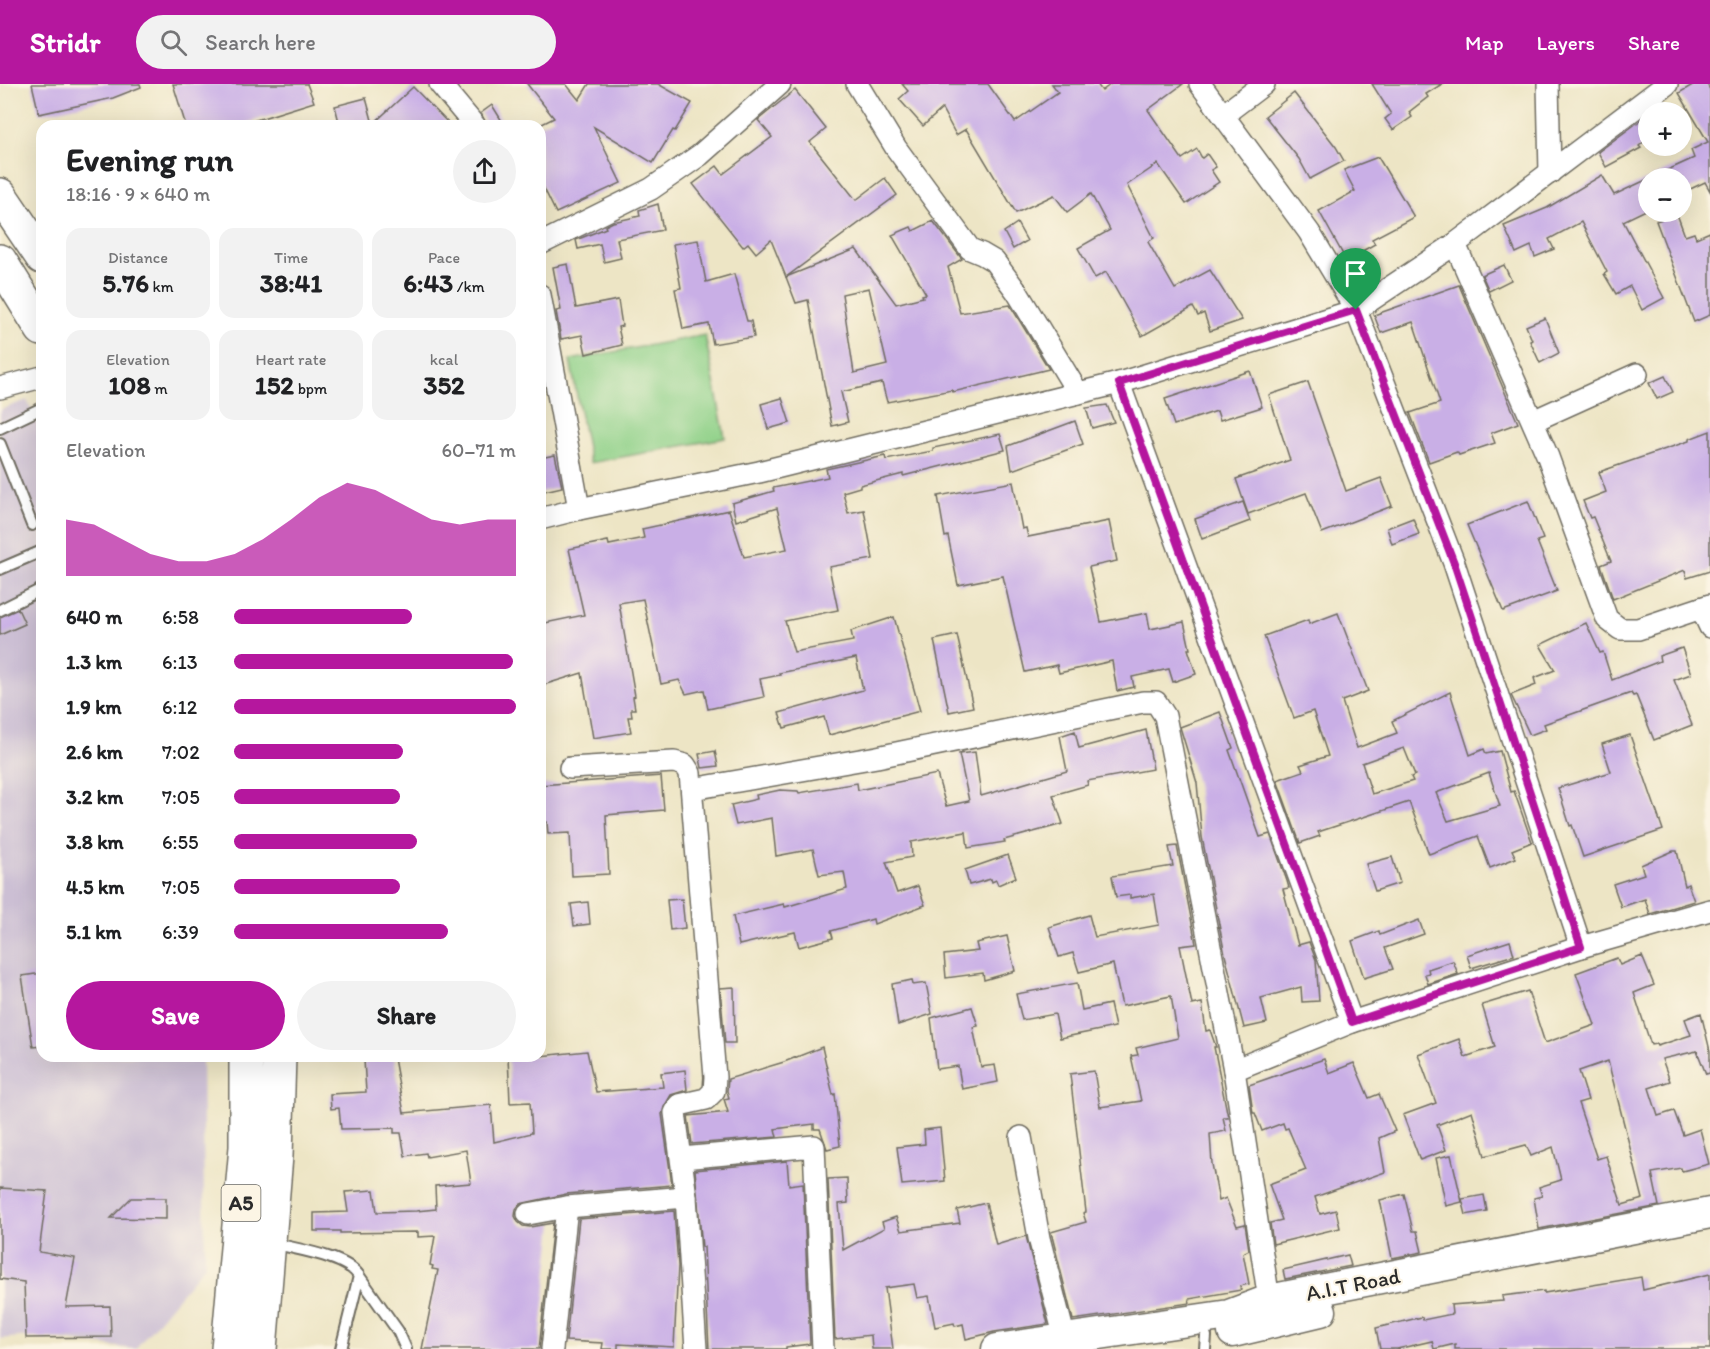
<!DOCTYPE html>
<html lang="en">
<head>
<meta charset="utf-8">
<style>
  :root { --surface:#fff; --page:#f2f2f2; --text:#202124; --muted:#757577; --accent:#b5179e }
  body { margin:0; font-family:Itim,sans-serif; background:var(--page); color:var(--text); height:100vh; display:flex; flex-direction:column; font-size:22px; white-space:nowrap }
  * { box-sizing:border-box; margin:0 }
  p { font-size:20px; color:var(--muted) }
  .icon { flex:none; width:33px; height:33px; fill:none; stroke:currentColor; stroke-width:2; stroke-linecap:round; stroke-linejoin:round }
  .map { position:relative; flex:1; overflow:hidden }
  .details { position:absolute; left:36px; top:36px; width:510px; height:942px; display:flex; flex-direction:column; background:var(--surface); border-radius:18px; box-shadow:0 6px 24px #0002 }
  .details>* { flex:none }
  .controls { position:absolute; left:1638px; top:18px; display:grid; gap:12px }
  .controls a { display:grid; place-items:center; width:54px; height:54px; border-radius:50%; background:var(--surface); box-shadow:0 6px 24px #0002; font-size:30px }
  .pin { position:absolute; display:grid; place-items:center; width:51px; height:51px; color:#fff; margin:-62px -26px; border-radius:50% 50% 50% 0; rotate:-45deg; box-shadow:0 0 6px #0007 }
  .pin .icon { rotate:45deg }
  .round { display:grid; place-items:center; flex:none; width:63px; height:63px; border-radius:32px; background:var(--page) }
  .head { display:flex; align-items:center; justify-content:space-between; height:102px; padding:0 30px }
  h1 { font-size:33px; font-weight:800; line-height:45px }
  .stats { display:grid; grid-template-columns:repeat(3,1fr); gap:9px; height:102px; padding:6px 30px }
  .stats div { display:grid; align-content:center; border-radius:15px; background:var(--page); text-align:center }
  .stats b { font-size:26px; font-weight:800 }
  .stats small { font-size:16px; font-weight:400 }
  .stats p { font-size:16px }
  .chart { height:168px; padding:12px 30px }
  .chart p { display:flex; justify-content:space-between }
  .chart svg { width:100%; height:108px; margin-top:6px; fill:var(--accent); opacity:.7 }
  .action { display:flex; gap:12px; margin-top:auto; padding:12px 30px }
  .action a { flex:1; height:69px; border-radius:36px; background:var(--accent); color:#fff; font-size:24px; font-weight:800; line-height:69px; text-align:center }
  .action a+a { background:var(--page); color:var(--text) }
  ul { padding:0 30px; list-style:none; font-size:20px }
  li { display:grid; grid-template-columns:96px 72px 1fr; align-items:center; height:45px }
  li i { height:15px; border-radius:8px; background:var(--accent) }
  header { display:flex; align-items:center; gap:36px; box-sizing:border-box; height:84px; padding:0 30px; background:var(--accent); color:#fff }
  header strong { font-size:28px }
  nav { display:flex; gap:33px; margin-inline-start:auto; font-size:21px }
  .search { width:420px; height:54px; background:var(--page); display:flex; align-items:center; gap:15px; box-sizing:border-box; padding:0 21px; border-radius:33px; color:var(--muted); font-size:22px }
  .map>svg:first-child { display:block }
  .industrial { fill:#ccbfd4 }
  .green { fill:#90d189; stroke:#5e7e5a; stroke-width:1.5 }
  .building { fill:#c9afe6; fill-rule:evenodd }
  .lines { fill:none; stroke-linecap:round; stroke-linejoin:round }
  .lane-casing { stroke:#6f6c61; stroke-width:14 }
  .street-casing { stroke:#6f6c61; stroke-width:24 }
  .secondary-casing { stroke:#6f6c61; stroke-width:33 }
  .highway-casing { stroke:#6f6c61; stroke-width:36 }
  .lane { stroke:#fff; stroke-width:10 }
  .street { stroke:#fff; stroke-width:21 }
  .secondary { stroke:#fff; stroke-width:30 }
  .highway { stroke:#fff; stroke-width:33 }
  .route-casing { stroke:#fff; stroke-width:12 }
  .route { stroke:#b5179e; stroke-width:8 }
  .labels { text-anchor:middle; stroke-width:4.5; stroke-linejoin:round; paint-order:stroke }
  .shield { fill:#fcf5e5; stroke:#6a6863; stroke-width:1.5 }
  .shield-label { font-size:21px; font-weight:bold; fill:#2b2b2b }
  .street-label { font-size:22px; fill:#2b2b2b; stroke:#fcf5e5 }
</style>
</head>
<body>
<header>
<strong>Stridr</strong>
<div class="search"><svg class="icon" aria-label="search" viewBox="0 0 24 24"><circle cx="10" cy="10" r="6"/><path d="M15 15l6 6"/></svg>Search here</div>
<nav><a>Map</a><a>Layers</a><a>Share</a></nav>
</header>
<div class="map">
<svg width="1710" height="1265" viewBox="0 0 1710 1265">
  <rect width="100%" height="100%" fill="#fcf5e5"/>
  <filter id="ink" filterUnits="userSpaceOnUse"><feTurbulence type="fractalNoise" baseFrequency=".0167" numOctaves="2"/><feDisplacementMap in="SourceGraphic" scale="12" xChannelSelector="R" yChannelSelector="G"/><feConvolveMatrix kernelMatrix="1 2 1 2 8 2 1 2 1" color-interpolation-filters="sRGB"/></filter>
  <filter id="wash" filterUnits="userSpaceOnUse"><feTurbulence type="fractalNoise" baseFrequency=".008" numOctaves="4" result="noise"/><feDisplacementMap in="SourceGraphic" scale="24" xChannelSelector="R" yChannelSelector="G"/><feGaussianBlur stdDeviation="1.35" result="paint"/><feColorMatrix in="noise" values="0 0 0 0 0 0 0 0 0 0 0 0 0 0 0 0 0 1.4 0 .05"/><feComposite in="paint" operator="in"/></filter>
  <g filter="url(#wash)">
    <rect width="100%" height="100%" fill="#ede5c5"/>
    <!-- industrial -->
    <polygon class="industrial" points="27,316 42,349 42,972 202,972 205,1181 135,1265 29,1252 0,1255 0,326"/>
    <!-- green -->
    <polygon class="green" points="705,251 725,354 590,379 570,276"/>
    <g id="blocks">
      <!-- building -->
      <g class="building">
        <polygon points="32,0 140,0 141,3 113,14 39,30"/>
        <polygon points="173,0 307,0 314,18 237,42 186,42"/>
        <polygon points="527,0 566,0 579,16 589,0 658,0 692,19 675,47 673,46 653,79 594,43 621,99 556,129 540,96 540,41 554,34"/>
        <polygon points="902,0 988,0 1015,38 1058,8 1052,0 1097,0 1102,7 1111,0 1183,0 1148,26 1182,75 1197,65 1202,74 1207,70 1216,83 1211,86 1219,98 1186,120 1158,80 1127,101 1154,154 1148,158 1175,205 1210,186 1242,236 1210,247 1204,229 1198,232 1193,223 1142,252 1106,188 1095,194 1078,164 1110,146 1091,110 1067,128 1054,111 1016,129 966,45 956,51 942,25 923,42 899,15 908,7"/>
        <polygon points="1372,0 1442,0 1426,10 1428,13 1409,28 1412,33 1393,46 1385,35 1391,30"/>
        <polygon points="1694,0 1707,0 1710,6 1710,107 1705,98 1682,109 1682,94 1650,94 1694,74 1691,66 1708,58 1679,9"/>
        <polygon points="413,3 451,42 340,42 335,22 366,14 373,40"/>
        <polygon points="795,6 826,45 810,58 856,116 885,94 897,111 786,193 771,156 756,169 748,159 743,163 693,100 717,82 723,90 772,53 758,36"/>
        <polygon points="1294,9 1336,63 1344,77 1310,95 1299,75 1265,32"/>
        <polygon points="492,21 505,42 487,42 481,29"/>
        <polygon points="1641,36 1648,45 1648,54 1639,62 1641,64 1606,83 1598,68"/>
        <polygon points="1378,73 1414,133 1372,155 1375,160 1346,176 1319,127 1355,107 1344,86"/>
        <polygon points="1602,91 1614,111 1648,95 1648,125 1623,137 1664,214 1642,226 1630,202 1616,210 1604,190 1607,188 1581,138 1549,155 1554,165 1535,173 1531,162 1516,169 1504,142 1547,124"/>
        <polygon points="658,120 663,146 617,155 621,174 604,178 600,160 578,165 576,156 606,144 605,142 613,138 640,132 639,126"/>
        <polygon points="1677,130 1685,152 1694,149 1696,154 1710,148 1710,231 1694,238 1656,137"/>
        <path d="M933,137l29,38 -14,8 12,46 50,-8 39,64 -96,23 -1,-2 -65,12 -5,-19 -41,9 7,30 -16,4 -24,-126 -12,3 -10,-26 70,-28 40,55 27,-7 -1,-2 4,-1 -34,-59 19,-8 2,4zM869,204l18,77 -33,8 -12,-79z"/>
        <polygon points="1017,139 1027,157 1013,165 1004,148"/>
        <polygon points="698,156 706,198 734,190 747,237 751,237 754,253 713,260 709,240 683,245 675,205 681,204 673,160"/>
        <polygon points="568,180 576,224 618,216 622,242 618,243 622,261 586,270 582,251 561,255 556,227 561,226 553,183"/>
        <polygon points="1504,181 1511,196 1489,207 1482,191"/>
        <polygon points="1459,201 1518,339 1491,349 1495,359 1459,371 1457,368 1429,378 1410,329 1440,319 1413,238 1381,249 1374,231"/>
        <polygon points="1545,234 1559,269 1540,279 1530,257 1532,256 1526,242"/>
        <polygon points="1250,287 1262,323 1220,336 1217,327 1174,341 1165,315"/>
        <polygon points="1665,292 1673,308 1657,315 1649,299"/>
        <polygon points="1308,298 1346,407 1381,394 1392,422 1322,449 1306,409 1248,430 1236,395 1290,376 1269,311"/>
        <polygon points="782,314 790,339 768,345 761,320"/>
        <polygon points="1107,321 1114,338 1092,344 1086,324"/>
        <polygon points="1075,337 1083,360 1012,386 1008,362"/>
        <polygon points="1710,347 1710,487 1687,494 1685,486 1613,515 1601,481 1611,477 1593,433 1590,434 1583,417 1606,408 1599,388 1689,357 1689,355"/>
        <polygon points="1000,350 1005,366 903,392 903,390 860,401 860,403 843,408 848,429 864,426 873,475 829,483 838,526 785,537 794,568 853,557 851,547 894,533 920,627 829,651 824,633 784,644 779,629 863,606 856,574 779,589 780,591 760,595 764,613 708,625 704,606 686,610 679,596 661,600 643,515 619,519 635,612 633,613 635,625 631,625 632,633 628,633 631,648 593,654 582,589 540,602 540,540 584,531 569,465 608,457 609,461 644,454 642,445 729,426 744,473 787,465 777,424 736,437 732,419 774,407 773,404 828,393 826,385 885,372 886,376 933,367 933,364"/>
        <polygon points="555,371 562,403 540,408 540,374"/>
        <polygon points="1013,398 1022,445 1026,444 1028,453 1109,437 1117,477 1089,483 1101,538 1147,529 1150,545 1184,538 1190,565 1188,565 1196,590 1173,598 1169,585 1132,593 1134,603 1117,607 1112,577 1059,589 1057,581 1025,588 1003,492 958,501 948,452 945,453 938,412"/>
        <polygon points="1528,417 1543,455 1537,457 1557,507 1503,527 1467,441"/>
        <polygon points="1243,418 1250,437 1202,455 1195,435"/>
        <polygon points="1413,434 1419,450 1392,460 1387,444"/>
        <polygon points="18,525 25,540 0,551 0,533"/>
        <path d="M1338,529l30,78 -26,10 15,47 40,-15 -5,-12 58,-29 20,63 14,-6 2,5 14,-3 11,41 3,-1 18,51 -20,8 4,8 -26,10 -12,-32 -49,18 -20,-52 -91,30 2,4 -20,7 -23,-63 26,-9 -3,-6 28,-9 -15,-45 -19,7 -30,-82 44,-16 1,4zM1404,664l11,27 -4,2 2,4 -41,13 -10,-31zM1489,689l11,33 -52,15 -12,-28z"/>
        <polygon points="1586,539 1600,569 1603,568 1612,596 1660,577 1659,572 1682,564 1691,590 1674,596 1692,641 1654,656 1636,611 1633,612 1631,609 1544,640 1546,645 1530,651 1511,611 1536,601 1534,594 1555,586 1540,561"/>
        <polygon points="957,551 973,623 949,628 934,556"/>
        <polygon points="1220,628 1233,664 1229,666 1260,753 1270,750 1287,797 1289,804 1283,805 1298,861 1309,858 1316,876 1319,917 1302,918 1301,903 1261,914 1267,939 1244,944 1225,871 1202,753 1197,699 1180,643"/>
        <polygon points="1146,646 1153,685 1087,697 1088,701 1053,711 1063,740 1004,756 1005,758 968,764 966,748 911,758 912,773 886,778 897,809 918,802 925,821 874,840 873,835 831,847 833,854 799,863 795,848 739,861 733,832 784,820 785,823 847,805 844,788 819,791 813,765 776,772 772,734 736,741 731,721 757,715 756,711 780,706 798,707 799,709 857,699 858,706 937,690 946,722 969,717 959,670 975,668 981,712 1067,687 1060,652 1075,647 1079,664"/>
        <polygon points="1630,651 1663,746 1583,773 1572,741 1570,742 1558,704 1611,688 1602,660"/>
        <polygon points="715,667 718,682 702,684 699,670"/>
        <polygon points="661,692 664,726 606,731 609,790 572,792 570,749 548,750 547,738 540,738 540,701"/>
        <polygon points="1177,762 1196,860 1180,862 1192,921 1202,919 1206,947 1210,946 1216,963 1214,963 1228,1033 1223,1033 1226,1047 1210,1050 1212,1080 1219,1117 1226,1114 1237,1142 1245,1140 1249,1166 1243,1169 1249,1200 1240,1202 1241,1206 1189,1215 1190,1219 1073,1236 1051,1148 1086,1138 1083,1129 1086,1128 1070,990 1094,987 1100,1023 1141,1017 1131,972 1138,971 1136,964 1178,954 1171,912 1122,922 1113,880 1079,888 1073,869 1059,873 1049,843 1089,831 1095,853 1159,841 1154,810 1130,814 1130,811 1116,813 1112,792 1173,782 1169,763"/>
        <polygon points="1673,767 1677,767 1685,802 1688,800 1694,817 1650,830 1645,815 1621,823 1613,800 1644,790 1641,781"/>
        <polygon points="1008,771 1016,793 998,801 996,796 992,798 991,795 969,801 965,786"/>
        <polygon points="1392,773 1400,799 1375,807 1366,780"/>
        <polygon points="682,815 685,844 670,846 667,816"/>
        <polygon points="588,818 590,840 574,842 571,820"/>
        <polygon points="1419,836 1424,850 1385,864 1393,885 1364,894 1352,857 1379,847 1380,851"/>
        <polygon points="1007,852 1015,887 984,896 983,889 946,894 944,871 978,867 976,859"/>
        <polygon points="1510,857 1514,871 1471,884 1467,871"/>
        <path d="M1642,872l12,29 -20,8 17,52 5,-1 1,2 34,-11 -6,-16 16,-6 9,38v22l-4,1 -9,-23 -35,8 8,22 -21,7 9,28 16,-5 9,24 17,-6 9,35 -27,7 -1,-3 -29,5 7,33 -120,23 -5,-31 8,-2 -3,-9 22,-7 -8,-33 -22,9 -5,-11 -41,11 -13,-45 -35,14 9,25 -26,10 -17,-45 33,-12 -18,-49 41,-15 6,18 30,-10 -13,-42 46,-14 17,52 50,-18 -19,-52 41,-15 3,7zM1608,977l35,138 -21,6 -16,-49 -9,3 -19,-56 10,-3 -9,-29z"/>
        <polygon points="1453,877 1458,890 1428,900 1425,890 1429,889 1428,885"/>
        <polygon points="42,889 42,962 33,963 22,892"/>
        <polygon points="912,896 913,901 926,899 932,930 898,941 892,900"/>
        <polygon points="1077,899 1082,926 1110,920 1115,943 1060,954 1055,930 1022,936 1016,910"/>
        <polygon points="734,903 735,959 725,959 720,904"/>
        <polygon points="972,923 978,942 973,943 981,983 995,981 998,998 962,1005 958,982 937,985 931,934"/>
        <polygon points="822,963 833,1011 835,1010 840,1062 827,1065 820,1045 814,1045 814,1040 775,1045 777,1053 692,1060 688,1032 728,1028 724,1015 729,1014 727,1007 728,995 784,978"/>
        <polygon points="587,967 596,1008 663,1003 661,989 685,986 687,1006 671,1011 664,1023 662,1030 672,1101 566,1110 520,1120 516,1125 515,1132 518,1138 523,1142 530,1143 553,1139 539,1265 422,1265 438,1186 432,1185 433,1182 430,1181 435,1152 418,1153 418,1148 340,1149 340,1147 314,1147 314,1129 348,1128 345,1108 374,1106 377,1128 416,1127 436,1125 435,1102 471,1099 466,1066 427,1073 426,1069 405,1072 401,1049 394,1049 394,1044 341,1045 339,1024 331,1025 330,1010 366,1008 364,976 394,974 404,1029 491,1021 494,1058 532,1049 530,1018 510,1019 508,972 540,972"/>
        <polygon points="1324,975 1329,989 1354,979 1369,1014 1379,1010 1395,1047 1379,1054 1385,1088 1315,1113 1320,1130 1336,1126 1340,1144 1273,1160 1270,1139 1282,1136 1269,1100 1306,1086 1288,1044 1285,1045 1283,1039 1262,1047 1255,1029 1253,1029 1249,1001"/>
        <polygon points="940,1044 945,1097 902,1101 897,1063 925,1060 924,1046"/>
        <polygon points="1451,1071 1462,1118 1446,1122 1436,1074"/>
        <polygon points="787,1077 789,1101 803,1099 810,1260 786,1263 786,1265 709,1265 704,1163 702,1163 695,1086"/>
        <polygon points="847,1094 848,1119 839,1120 843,1166 884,1144 882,1138 896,1133 901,1147 960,1139 957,1126 986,1119 996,1161 1026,1152 1048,1240 994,1248 966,1255 963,1240 955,1242 954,1239 935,1243 929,1212 917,1214 914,1200 885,1204 893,1265 872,1265 871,1251 835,1255 828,1095"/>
        <polygon points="0,1104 47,1107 39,1168 75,1174 66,1223 110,1222 111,1253 26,1254 24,1198 0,1195"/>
        <polygon points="1404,1110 1413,1147 1417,1147 1422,1168 1392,1174 1380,1116"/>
        <polygon points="1484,1111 1487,1127 1466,1131 1462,1115"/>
        <polygon points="131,1114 166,1114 166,1135 111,1134"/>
        <polygon points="674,1127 678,1182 674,1263 618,1260 618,1265 602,1265 603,1259 566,1257 579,1135"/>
        <polygon points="1348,1171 1351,1182 1285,1195 1283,1186"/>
        <polygon points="1710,1190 1710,1265 1455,1265 1455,1260 1434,1265 1432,1257 1397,1265 1380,1265 1376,1244 1422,1233 1423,1236 1452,1230 1451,1221 1503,1217 1502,1212 1544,1207 1544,1209 1641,1193 1643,1206"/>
      </g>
    </g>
  </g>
  <g filter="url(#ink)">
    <use href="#blocks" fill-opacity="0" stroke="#6f6c61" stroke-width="1.5"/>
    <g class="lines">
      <defs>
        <g id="lane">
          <polyline points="0,344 42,324"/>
          <polyline points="0,360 32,441"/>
          <polyline points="0,485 42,467"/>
          <polyline points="0,526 42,505"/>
          <path d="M272,1159c22,6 75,13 87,33l-18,73"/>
          <polyline points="359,1192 398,1247 406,1265"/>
          <polyline points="1205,1265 1206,1252"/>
        </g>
        <g id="street">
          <polyline points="440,0 475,42"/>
          <polyline points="857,0 896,64 970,165 982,170 994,177 1017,208 1078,309"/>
          <polyline points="1200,0 1309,148 1356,226 1454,479 1581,863"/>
          <polyline points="1548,0 1550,89"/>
          <polyline points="1223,31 1264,0"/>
          <polyline points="540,160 651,105 700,71 780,0"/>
          <polyline points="1455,160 1548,373 1607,535 1620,545 1638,545 1710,521"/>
          <polyline points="540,211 579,425"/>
          <polyline points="1119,299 1352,938"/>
          <polyline points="0,304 42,293"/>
          <polyline points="1533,337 1637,290"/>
          <polyline points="540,435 579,425 759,388 1119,299 1356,226 1455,160 1667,0"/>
          <polyline points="1701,524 1710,543"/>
          <polyline points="570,684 674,678 685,681 690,689 715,993 714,1007 706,1015 679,1021 675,1029 686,1113 696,1265"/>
          <polyline points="692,705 877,673 1143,618 1156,618 1165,632 1234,986 1269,1216"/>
          <polyline points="1234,986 1352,938 1581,863 1710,826"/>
          <polyline points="1021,1053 1039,1154 1065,1255"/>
          <polyline points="682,1074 814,1062 823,1265"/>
          <polyline points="528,1130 567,1123 686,1113"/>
          <polyline points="552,1265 567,1123"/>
        </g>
        <g id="secondary">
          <polyline points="1233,1248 1321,1227"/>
          <polyline points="997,1265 1229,1231 1269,1216 1710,1129"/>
        </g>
        <g id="highway">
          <polyline points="0,111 42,173"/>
          <polyline points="0,177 42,245"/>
          <polyline points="228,1265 246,1063 246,972"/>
          <polyline points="260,1265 276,1072 279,972"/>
        </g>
      </defs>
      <!-- lane casing -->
      <use href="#lane" class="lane-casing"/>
      <!-- street casing -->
      <use href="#street" class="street-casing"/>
      <!-- secondary casing -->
      <use href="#secondary" class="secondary-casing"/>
      <!-- highway casing -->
      <use href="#highway" class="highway-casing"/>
      <!-- lane -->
      <use href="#lane" class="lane"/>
      <!-- street -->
      <use href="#street" class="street"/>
      <!-- secondary -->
      <use href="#secondary" class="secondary"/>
      <!-- highway -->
      <use href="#highway" class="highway"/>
    </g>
  </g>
  <g class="lines" filter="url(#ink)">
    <defs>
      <polygon id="route" points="1356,226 1454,479 1581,863 1352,938 1119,299"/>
    </defs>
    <!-- route casing -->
    <use href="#route" class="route-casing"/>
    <!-- route -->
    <use href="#route" class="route"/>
  </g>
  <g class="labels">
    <!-- shield labels -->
    <rect class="shield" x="221.5" y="1101" width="39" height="36" rx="4.5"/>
    <g class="shield-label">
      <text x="241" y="1126">A5</text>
    </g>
    <!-- street labels -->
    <g class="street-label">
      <text transform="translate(1353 1200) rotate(-11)" y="8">A.I.T Road</text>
    </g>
  </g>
</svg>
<div class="controls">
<a>+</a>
<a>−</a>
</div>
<div class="pin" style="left:1356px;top:226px;background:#1e9e55"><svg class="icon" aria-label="arrive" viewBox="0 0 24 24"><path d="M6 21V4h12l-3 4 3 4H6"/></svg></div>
<section class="details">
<div class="head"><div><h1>Evening run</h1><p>18:16 · 9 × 640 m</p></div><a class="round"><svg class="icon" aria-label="share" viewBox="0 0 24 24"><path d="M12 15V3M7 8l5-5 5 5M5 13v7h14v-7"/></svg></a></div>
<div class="stats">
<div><p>Distance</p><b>5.76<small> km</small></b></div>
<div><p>Time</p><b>38:41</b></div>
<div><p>Pace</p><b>6:43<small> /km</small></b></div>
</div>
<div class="stats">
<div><p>Elevation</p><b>108<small> m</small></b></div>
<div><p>Heart rate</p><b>152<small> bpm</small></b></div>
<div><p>kcal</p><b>352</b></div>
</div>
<div class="chart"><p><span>Elevation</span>60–71 m</p>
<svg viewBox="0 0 160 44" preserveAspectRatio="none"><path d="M0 44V21L10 23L20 29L30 35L40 38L50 38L60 35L70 29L80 21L90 12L100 6L110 9L120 15L130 21L140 23L150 21L160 21V44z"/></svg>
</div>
<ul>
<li><b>640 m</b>6:58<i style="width:63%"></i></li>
<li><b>1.3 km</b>6:13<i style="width:99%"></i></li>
<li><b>1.9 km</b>6:12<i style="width:100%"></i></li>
<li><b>2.6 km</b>7:02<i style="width:60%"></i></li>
<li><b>3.2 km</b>7:05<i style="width:59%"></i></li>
<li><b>3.8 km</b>6:55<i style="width:65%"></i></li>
<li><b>4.5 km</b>7:05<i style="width:59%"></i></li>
<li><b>5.1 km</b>6:39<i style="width:76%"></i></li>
</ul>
<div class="action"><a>Save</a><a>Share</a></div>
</section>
</div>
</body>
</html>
